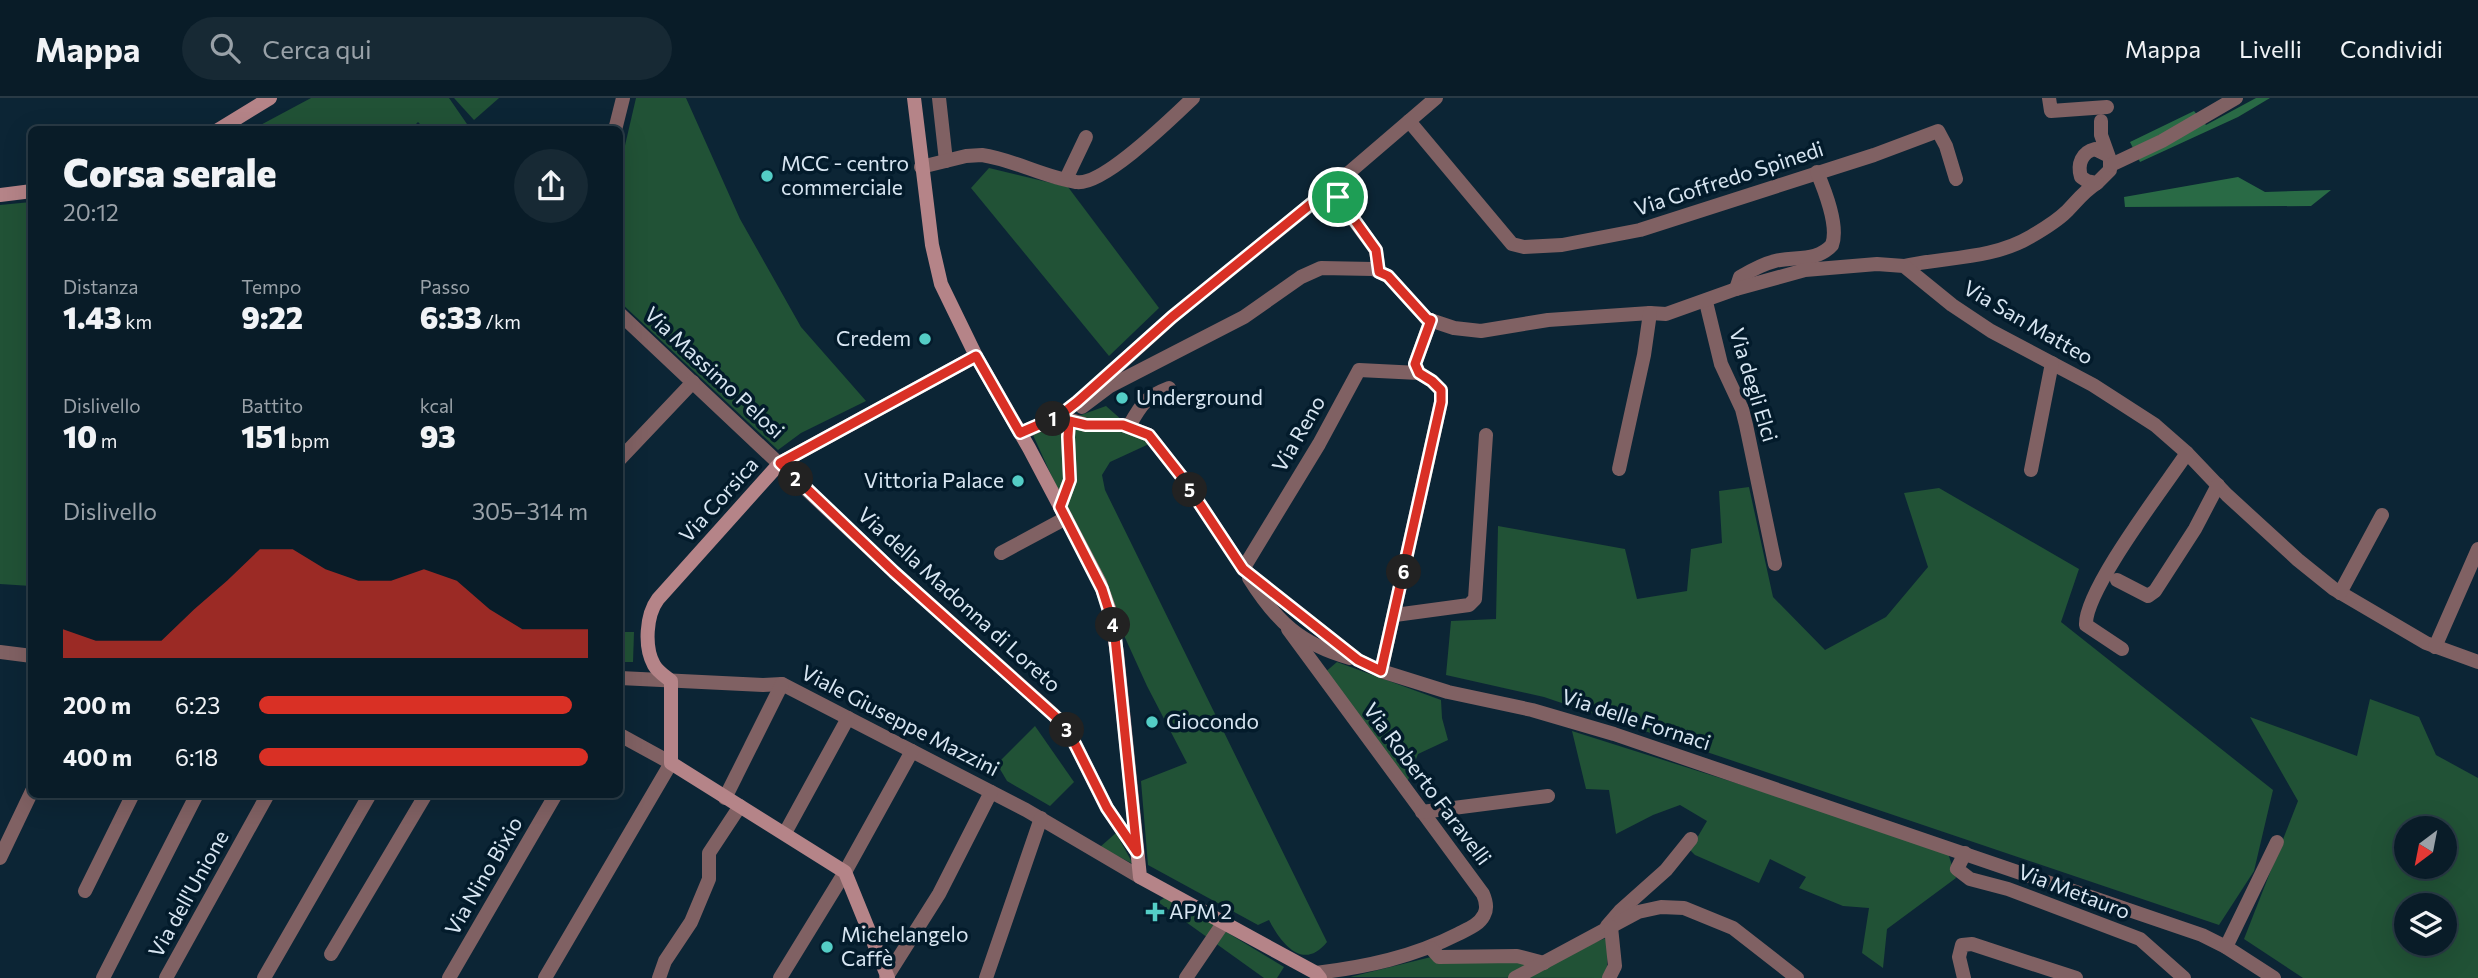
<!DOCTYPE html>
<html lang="it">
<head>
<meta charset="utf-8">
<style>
  :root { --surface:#091c28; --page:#172934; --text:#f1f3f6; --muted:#99a1a8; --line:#293a45; --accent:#d93025 }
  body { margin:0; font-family:Commissioner,sans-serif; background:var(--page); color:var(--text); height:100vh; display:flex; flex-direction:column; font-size:26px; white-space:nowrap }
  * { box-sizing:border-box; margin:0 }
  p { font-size:23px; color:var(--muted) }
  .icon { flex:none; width:38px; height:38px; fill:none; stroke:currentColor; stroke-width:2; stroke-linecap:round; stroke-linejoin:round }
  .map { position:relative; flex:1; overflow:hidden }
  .drawer { position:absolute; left:28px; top:28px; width:595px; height:672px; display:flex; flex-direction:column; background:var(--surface); border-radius:10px; box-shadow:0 7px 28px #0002,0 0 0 2px var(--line) }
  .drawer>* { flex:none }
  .needle { width:46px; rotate:212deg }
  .buttons { position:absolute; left:2394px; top:718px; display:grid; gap:14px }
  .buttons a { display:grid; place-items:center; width:63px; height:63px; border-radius:50%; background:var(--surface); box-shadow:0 7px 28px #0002,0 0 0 2px var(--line); font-size:35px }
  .pin { position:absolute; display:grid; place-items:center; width:60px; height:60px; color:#fff; margin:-30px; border:4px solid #fff; border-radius:50%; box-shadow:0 2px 7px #0007 }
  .km { position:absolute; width:35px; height:35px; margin:-18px; border-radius:50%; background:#222; color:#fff; font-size:19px; line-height:35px; text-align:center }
  .round { display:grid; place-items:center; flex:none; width:74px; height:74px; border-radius:37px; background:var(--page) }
  .headline { display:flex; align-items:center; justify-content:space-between; height:119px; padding:0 35px }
  h1 { font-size:38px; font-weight:800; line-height:52px }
  .figures { display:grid; grid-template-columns:repeat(3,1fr); gap:10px; height:119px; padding:7px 35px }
  .figures div { display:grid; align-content:center }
  .figures b { font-size:30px; font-weight:800 }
  .figures small { font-size:19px; font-weight:400 }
  .figures p { font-size:19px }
  .chart { height:196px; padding:14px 35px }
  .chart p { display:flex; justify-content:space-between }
  .chart svg { width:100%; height:126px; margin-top:7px; fill:var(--accent); opacity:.7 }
  ul { padding:0 35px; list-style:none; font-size:23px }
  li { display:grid; grid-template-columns:112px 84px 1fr; align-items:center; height:52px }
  li i { height:18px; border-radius:9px; background:var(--accent) }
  header { display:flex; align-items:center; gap:42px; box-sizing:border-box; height:98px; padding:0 35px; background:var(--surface); border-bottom:2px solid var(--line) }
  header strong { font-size:33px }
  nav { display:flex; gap:38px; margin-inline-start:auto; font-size:24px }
  .search { width:490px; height:63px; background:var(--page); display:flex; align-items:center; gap:18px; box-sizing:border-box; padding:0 24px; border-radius:38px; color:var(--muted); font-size:26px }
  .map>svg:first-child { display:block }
  .green { fill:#215236; fill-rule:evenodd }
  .forest { fill:#296a45 }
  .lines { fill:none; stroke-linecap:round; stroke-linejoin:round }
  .minor { stroke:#806163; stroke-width:14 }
  .tertiary { stroke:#806163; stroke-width:14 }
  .secondary { stroke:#b58488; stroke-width:14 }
  .route-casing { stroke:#fff; stroke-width:14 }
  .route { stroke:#d93025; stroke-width:9 }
  .poi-dot { fill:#54cdc6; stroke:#031b2b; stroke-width:2.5 }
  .labels { text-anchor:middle; stroke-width:7; stroke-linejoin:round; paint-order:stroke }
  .poi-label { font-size:21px; fill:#d8e6f2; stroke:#031b2b; text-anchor:start }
  .street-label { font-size:21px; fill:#d8e6f2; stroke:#031b2b }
</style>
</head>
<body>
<header>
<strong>Mappa</strong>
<div class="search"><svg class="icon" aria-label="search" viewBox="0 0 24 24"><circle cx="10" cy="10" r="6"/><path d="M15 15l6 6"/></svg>Cerca qui</div>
<nav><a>Mappa</a><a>Livelli</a><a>Condividi</a></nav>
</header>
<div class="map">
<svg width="2478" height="880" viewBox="0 0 2478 880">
  <rect width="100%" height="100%" fill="#0c2535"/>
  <!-- green -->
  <g class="green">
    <polygon points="311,0 449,0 467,26 467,31 425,31 418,24 410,32 253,31"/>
    <polygon points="454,0 499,0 474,22"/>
    <polygon points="636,0 686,0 740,121 801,229 866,303 801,335 778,352 620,204 620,69"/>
    <polygon points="989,70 1068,89 1159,210 1109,258 971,90"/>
    <polygon points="31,104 32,488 31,488 0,486 0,107"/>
    <path d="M1106,308l43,38 -39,18 -8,13 3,15 222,452c-24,30 -46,1 -58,-22l-11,5 -110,-60 -7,-84 46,-18 -40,-77 -114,-251 26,-12z"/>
    <polygon points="1749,389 1773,499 1825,552 1886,519 1928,469 1904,395 1939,390 2079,471 2061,524 2273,692 2254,773 2219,827 1544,599 1446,577 1451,523 1496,521 1498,428 1625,451 1637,501 1687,493 1691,451 1722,445 1719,393"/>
    <polygon points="620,534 634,534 633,564 620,564"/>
    <polygon points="1337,564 1441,602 1442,620 1448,642 1418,656 1406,687 1323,576"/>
    <path d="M2370,601l49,18 17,38 42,23v200h-175l-59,-39 54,-138 -48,-84 107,39zM2406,730h39v38h-39zM2406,807h39v38h-39z"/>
    <polygon points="1035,628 1074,684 1050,708 1007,683 997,666"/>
    <polygon points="1572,633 1947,752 1956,780 1887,831 1883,870 1862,855 1869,810 1843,808 1799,790 1806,779 1770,761 1759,785 1695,757 1690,752 1707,723 1680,707 1653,717 1616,736 1609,692 1586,691"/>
    <polygon points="1116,735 1133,766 1100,749"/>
    <polygon points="1167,798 1284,869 1277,880 1264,880 1158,804"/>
    <polygon points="1606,840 1609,843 1606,880 1350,879 1431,859 1544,865"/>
  </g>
  <!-- forest -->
  <g class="forest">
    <polygon points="2256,0 2270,0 2238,19 2140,64 2130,44 2194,13 2206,27"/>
    <polygon points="2238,79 2265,94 2331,92 2311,108 2125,109 2124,99"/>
  </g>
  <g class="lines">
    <!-- minor -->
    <g class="minor">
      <polyline points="939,0 946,63"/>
      <polyline points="2049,0 2051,13 2107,9"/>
      <polyline points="1409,23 1512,146 1524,149 1562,147 1640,132 1874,57 1938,33 1946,48 1956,81"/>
      <path d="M2101,23v14l9,25v10l-13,13 -10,-2 -6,-4c-4,-13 1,-25 14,-28l12,6"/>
      <polyline points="615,32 623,0"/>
      <polyline points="2111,67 2162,43 2236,0"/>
      <path d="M921,69l45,-11 16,-1c33,5 62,22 94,27 26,5 97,-65 117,-84"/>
      <polyline points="1066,81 1086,39"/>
      <polyline points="1328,92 1337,99 1376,152 1379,174"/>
      <path d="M1904,168c41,-9 89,-7 126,-29 12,-7 26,-15 36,-25 10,-10 18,-21 31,-29"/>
      <path d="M1736,191l4,-12c10,-6 23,-13 35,-16 20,-5 42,1 57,-16 7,-19 -7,-54 -15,-73"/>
      <polyline points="1706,204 1721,266 1742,311 1746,327 1775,466"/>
      <polyline points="620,216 894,474 1053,616 1073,642 1107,710 1137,754"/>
      <polyline points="1082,309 1110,288 1244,219 1301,179 1321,170 1373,171 1388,178 1427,221 1454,230 1481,233 1548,222 1650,215 1666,216 1736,191 1805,172 1877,166 1904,168 1952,207 1991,233 2093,287 2155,327 2187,355 2227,397 2298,462 2334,491 2426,545 2478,564"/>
      <polyline points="1059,318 1086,327 1123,327 1149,337 1182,379 1243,471 1358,562 1381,573 1448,594 1532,612 1614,636 2202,837 2226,849 2274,880"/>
      <path d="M1129,328c12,-21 16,-29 40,-38"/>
      <polyline points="1021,335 1059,318 1086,297 1172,219 1331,90 1436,0"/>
      <polyline points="620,361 693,284"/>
      <polyline points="1619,371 1644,257 1650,215"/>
      <polyline points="2031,372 2052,265"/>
      <polyline points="1060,409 1070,382 1068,339 1069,323"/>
      <polyline points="1001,455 1066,420"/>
      <polyline points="1243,471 1319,346 1359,272 1419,275"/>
      <path d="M1249,480c27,43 51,66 101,80"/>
      <polyline points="2117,482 2148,498 2155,493 2195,431 2218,387"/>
      <polyline points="2340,495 2382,417"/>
      <polyline points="1395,517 1469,507 1475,501 1486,337"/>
      <path d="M1288,531l195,265c3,7 5,14 1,21 -5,10 -16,14 -26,19 -45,23 -92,33 -142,39"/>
      <polyline points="2435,549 2478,451"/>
      <path d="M2122,551l-36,-24c-2,-34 79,-139 101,-172"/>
      <polyline points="1381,573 1441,304 1441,292 1432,283 1419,275 1415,266 1431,222"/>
      <polyline points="620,580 763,587 782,586 1026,712 1140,779"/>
      <polyline points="725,700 782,586"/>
      <polyline points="1422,714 1548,698"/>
      <polyline points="785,735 848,620"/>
      <polyline points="1965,755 1957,771 1970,781 2008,791 2140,841 2184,880"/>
      <polyline points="0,760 32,693"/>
      <polyline points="85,793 133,696"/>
      <polyline points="1607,828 1620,813 1666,772 1691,741"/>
      <polyline points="2226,849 2277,744"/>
      <polyline points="1431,850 1439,859 1517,858 1544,865"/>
      <polyline points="331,856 426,696"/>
      <polyline points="103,880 197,696"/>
      <polyline points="166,880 268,696"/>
      <polyline points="264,880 370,696"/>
      <polyline points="449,880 556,696"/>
      <polyline points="545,880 671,665 620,637"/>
      <polyline points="659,880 665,863 691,824 709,781 709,755 740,708"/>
      <polyline points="780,880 845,774 912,653"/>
      <polyline points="886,880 939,796 991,694"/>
      <polyline points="986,880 1041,720"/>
      <polyline points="1186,880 1224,824"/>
      <polyline points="1515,880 1638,814 1661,809 1684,810 1733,830 1797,880"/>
      <polyline points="1609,880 1615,868 1611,829"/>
      <polyline points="1964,880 1959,859 1962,847 1972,846 2076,880"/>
    </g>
    <!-- tertiary -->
    <polyline class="tertiary" points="0,554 32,558"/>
    <!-- secondary -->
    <g class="secondary">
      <polyline points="914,0 932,147 941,186 976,258 1029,350 1066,420 1100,485 1110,513 1117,555 1140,779 1316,875 1320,880"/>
      <polyline points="218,32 270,0"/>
      <polyline points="0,97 32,93"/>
      <path d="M888,880l-43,-106 -174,-109v-82c-6,-5 -13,-9 -17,-16 -10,-18 -8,-50 4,-66l122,-136 196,-107"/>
    </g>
  </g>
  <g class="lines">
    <defs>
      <polygon id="route" points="1328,92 1338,99 1376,152 1379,174 1388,178 1427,221 1431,222 1415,266 1419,275 1432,283 1441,292 1441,304 1381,573 1358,562 1243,471 1182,379 1149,337 1123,327 1086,327 1069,323 1068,339 1070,382 1060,409 1102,491 1114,529 1137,754 1107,710 1073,642 1058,621 894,474 780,365 976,258 1020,335 1059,318 1077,304 1172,219"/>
    </defs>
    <!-- route casing -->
    <use href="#route" class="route-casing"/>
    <!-- route -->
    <use href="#route" class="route"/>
  </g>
  <!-- markers -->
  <g class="poi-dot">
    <circle cx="767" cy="78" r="7"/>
    <circle cx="925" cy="241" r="7"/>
    <circle cx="1122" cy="300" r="7"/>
    <circle cx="1018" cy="383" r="7"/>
    <circle cx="1152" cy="624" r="7"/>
    <path d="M1151.5 803.5h7v7h7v7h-7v7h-7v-7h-7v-7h7z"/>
    <circle cx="827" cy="849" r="7"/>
  </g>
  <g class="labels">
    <!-- poi labels -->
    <g class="poi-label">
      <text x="781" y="73">MCC - centro<tspan x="781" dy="24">commerciale</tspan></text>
      <text x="911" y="248" text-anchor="end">Credem</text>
      <text x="1136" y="307">Underground</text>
      <text x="1004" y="390" text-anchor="end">Vittoria Palace</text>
      <text x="1166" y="631">Giocondo</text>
      <text x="1169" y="821">APM 2</text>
      <text x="841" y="844">Michelangelo<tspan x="841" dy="24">Caffè</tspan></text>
    </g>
    <!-- street labels -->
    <g class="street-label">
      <text transform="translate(1729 81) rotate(-18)" y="7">Via Goffredo Spinedi</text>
      <text transform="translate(2028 225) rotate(30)" y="7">Via San Matteo</text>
      <text transform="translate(714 275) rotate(43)" y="7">Via Massimo Pelosi</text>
      <text transform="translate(1753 287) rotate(73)" y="7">Via degli Elci</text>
      <text transform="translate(1299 336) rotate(-60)" y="7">Via Reno</text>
      <text transform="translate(719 402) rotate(-48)" y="7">Via Corsica</text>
      <text transform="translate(959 502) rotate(42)" y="7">Via della Madonna di Loreto</text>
      <text transform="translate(1636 622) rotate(18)" y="7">Via delle Fornaci</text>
      <text transform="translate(900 623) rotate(27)" y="7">Viale Giuseppe Mazzini</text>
      <text transform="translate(1427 686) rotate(53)" y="7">Via Roberto Faravelli</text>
      <text transform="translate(484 778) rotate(-60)" y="7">Via Nino Bixio</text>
      <text transform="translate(2074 794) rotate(21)" y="7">Via Metauro</text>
      <text transform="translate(189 796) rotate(-61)" y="7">Via dell'Unione</text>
    </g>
  </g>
</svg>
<div class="buttons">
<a><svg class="needle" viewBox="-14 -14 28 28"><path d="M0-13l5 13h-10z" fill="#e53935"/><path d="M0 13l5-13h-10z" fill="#99a1a8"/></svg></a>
<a><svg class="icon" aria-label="layers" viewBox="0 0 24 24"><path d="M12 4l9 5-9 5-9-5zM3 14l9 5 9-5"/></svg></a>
</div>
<div class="pin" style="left:1338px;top:99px;background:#1e9e55"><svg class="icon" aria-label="arrive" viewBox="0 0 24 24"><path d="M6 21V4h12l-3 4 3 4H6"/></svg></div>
<b class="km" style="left:1053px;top:321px">1</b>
<b class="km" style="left:796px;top:381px">2</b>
<b class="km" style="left:1067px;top:632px">3</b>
<b class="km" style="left:1113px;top:527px">4</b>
<b class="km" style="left:1190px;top:392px">5</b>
<b class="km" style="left:1404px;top:474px">6</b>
<section class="drawer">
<div class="headline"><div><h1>Corsa serale</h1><p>20:12</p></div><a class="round"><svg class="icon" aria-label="share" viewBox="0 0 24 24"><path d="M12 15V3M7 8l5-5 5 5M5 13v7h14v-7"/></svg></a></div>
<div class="figures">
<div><p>Distanza</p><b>1.43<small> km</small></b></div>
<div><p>Tempo</p><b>9:22</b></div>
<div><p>Passo</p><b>6:33<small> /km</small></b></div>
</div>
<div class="figures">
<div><p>Dislivello</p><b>10<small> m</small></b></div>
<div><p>Battito</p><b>151<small> bpm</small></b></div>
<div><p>kcal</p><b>93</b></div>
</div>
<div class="chart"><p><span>Dislivello</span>305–314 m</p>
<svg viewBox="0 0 160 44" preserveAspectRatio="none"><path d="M0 44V34L10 38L20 38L30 38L40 27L50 17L60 6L70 6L80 13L90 17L100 17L110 13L120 17L130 27L140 34L150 34L160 34V44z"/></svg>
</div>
<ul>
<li><b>200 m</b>6:23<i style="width:95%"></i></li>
<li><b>400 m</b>6:18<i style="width:100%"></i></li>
</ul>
</section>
</div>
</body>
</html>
